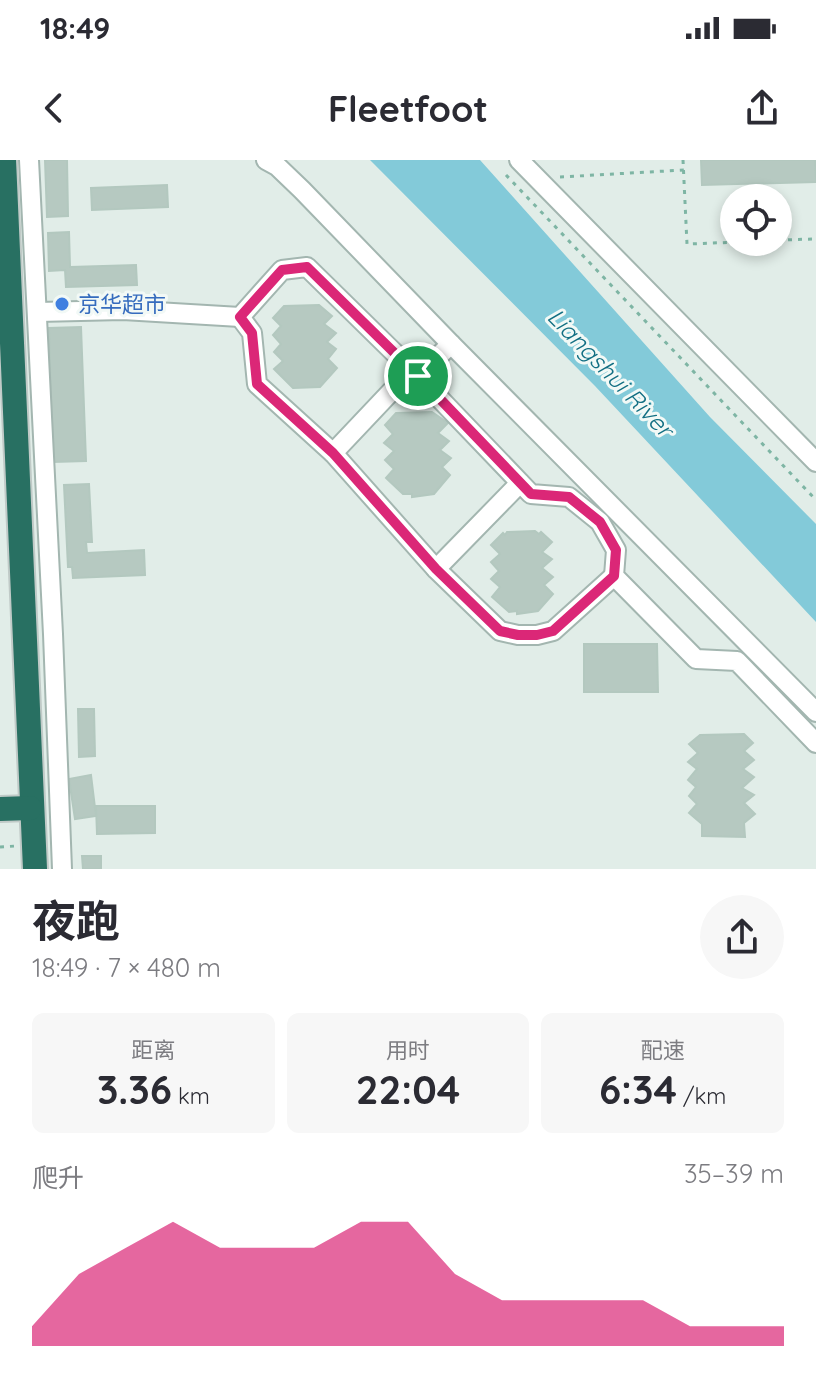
<!DOCTYPE html>
<html lang="zh">
<head>
<meta charset="utf-8">
<style>
  :root { --surface:#fff; --page:#f7f7f7; --text:#2b2b33; --muted:#7c7c81; --accent:#db2777 }
  body { margin:0; font-family:Quicksand,"Noto Sans SC",sans-serif; background:var(--page); color:var(--text); height:100vh; display:flex; flex-direction:column; font-size:30px; white-space:nowrap }
  * { box-sizing:border-box; margin:0 }
  p { font-size:26px; color:var(--muted) }
  .icon { flex:none; width:44px; height:44px; fill:none; stroke:currentColor; stroke-width:2; stroke-linecap:round; stroke-linejoin:round }
  .map { position:relative; height:709px; overflow:hidden }
  .panel { display:flex; flex-direction:column; background:var(--surface); flex:1 }
  .panel>* { flex:none }
  .buttons { position:absolute; left:720px; top:24px; display:grid; gap:16px }
  .buttons a { display:grid; place-items:center; width:72px; height:72px; border-radius:50%; background:var(--surface); box-shadow:0 4px 12px #0003; font-size:40px }
  .pin { position:absolute; display:grid; place-items:center; width:68px; height:68px; color:#fff; margin:-34px; border:4px solid #fff; border-radius:50%; box-shadow:0 2px 8px #0007 }
  .round { display:grid; place-items:center; flex:none; width:84px; height:84px; border-radius:42px; background:var(--page) }
  .head { display:flex; align-items:center; justify-content:space-between; height:136px; padding:0 32px }
  h1 { font-size:44px; font-weight:700; line-height:60px }
  .stats { display:grid; grid-template-columns:repeat(3,1fr); gap:12px; height:136px; padding:8px 32px }
  .stats div { display:grid; align-content:center; border-radius:12px; background:var(--page); text-align:center }
  .stats b { font-size:40px; font-weight:700 }
  .stats small { font-size:22px; font-weight:400 }
  .stats p { font-size:22px }
  .chart { height:224px; padding:16px 32px }
  .chart p { display:flex; justify-content:space-between }
  .chart svg { width:100%; height:144px; margin-top:8px; fill:var(--accent); opacity:.7 }
  .status { display:flex; justify-content:space-between; align-items:center; height:56px; padding:0 40px; background:var(--surface); direction:ltr }
  .status svg { height:22px; fill:currentColor }
  header { display:flex; justify-content:space-between; align-items:center; height:104px; padding:0 32px; background:var(--surface); font-size:36px; font-weight:700 }
  .map>svg:first-child { display:block }
  .water { fill:#83cad9 }
  .building { fill:#b6c9c1; stroke:#b3c8bf; stroke-width:2 }
  .lines { fill:none; stroke-linecap:round; stroke-linejoin:round }
  .minor-casing { stroke:#a3b6b0; stroke-width:22 }
  .highway-casing { stroke:#c0cac7; stroke-width:28 }
  .path { stroke:#7eb5a4; stroke-width:3; stroke-dasharray:4 6; stroke-linecap:butt }
  .minor { stroke:#fff; stroke-width:18 }
  .highway { stroke:#287062; stroke-width:24 }
  .route-casing { stroke:#fff; stroke-width:16 }
  .route { stroke:#db2777; stroke-width:10 }
  .shop-dot { fill:#3f7fe0; stroke:#f2f9f6; stroke-width:3 }
  .labels { text-anchor:middle; stroke-width:6; stroke-linejoin:round; paint-order:stroke }
  .shop-label { font-size:22px; fill:#366cbe; stroke:#f2f9f6; text-anchor:start }
  .water-label { font-size:24px; font-style:italic; fill:#126f83; stroke:#f2f9f6 }
</style>
</head>
<body>
<div class="status"><b>18:49</b><svg viewBox="0 0 49 12"><path d="M0 12V9h3v3zM5 12V6h3v6zM10 12V3h3v9zM15 12V0h3v12zM26 1h20v11H26zM47 4h2v5h-2z"/></svg></div>
<header><svg class="icon" aria-label="back" viewBox="0 0 24 24"><path d="M15 5l-7 7 7 7"/></svg>Fleetfoot<svg class="icon" aria-label="share" viewBox="0 0 24 24"><path d="M12 15V3M7 8l5-5 5 5M5 13v7h14v-7"/></svg></header>
<div class="map">
<svg width="816" height="709" viewBox="0 0 816 709">
  <rect width="100%" height="100%" fill="#e1ede8"/>
  <!-- water -->
  <polygon class="water" points="370,0 480,0 710,257 816,364 816,462 595,226"/>
  <!-- building -->
  <g class="building">
    <polygon points="45,0 67,0 68,56 47,57"/>
    <polygon points="701,0 815,0 816,22 702,25"/>
    <polygon points="167,25 168,47 92,50 91,28"/>
    <polygon points="69,72 70,107 136,105 137,125 66,127 65,110 49,111 48,73"/>
    <polygon points="319,145 332,156 324,164 336,173 327,182 336,189 328,199 337,208 320,227 293,228 274,209 283,201 274,192 281,184 273,175 281,166 273,158 284,146"/>
    <polygon points="81,167 86,301 53,302 49,168"/>
    <polygon points="432,252 448,263 438,273 449,281 440,290 451,298 442,307 450,315 434,334 412,337 412,334 403,334 386,318 394,309 385,300 394,291 384,283 393,274 385,265 396,253"/>
    <polygon points="89,324 92,382 86,382 87,393 144,390 145,415 73,418 72,407 68,407 64,325"/>
    <polygon points="535,371 539,374 541,372 552,382 542,392 552,399 542,408 553,417 544,425 553,434 538,451 517,454 517,451 509,452 492,437 500,427 491,419 499,411 491,402 500,394 491,385 503,373 505,375 507,372"/>
    <polygon points="584,484 657,484 658,532 584,532"/>
    <polygon points="78,549 94,549 95,596 79,597"/>
    <polygon points="744,574 753,583 744,591 754,600 743,609 754,617 742,628 754,635 744,643 755,654 744,663 745,677 702,676 702,664 689,653 697,644 689,636 696,627 688,620 697,609 688,602 698,593 689,584 700,575"/>
    <polygon points="91,615 96,656 75,659 69,619"/>
    <polygon points="96,646 155,646 155,673 97,674"/>
    <polygon points="82,696 101,696 101,709 83,709"/>
  </g>
  <g class="lines">
    <defs>
      <g id="minor">
        <polyline points="29,0 53,474 62,709"/>
        <polyline points="266,0 277,6 302,30 451,184 816,552"/>
        <polyline points="519,0 816,302"/>
        <polyline points="38,152 123,150 240,157 282,110 307,107 418,216"/>
        <polyline points="240,157 252,173 257,224 333,293 436,409 500,471 518,475 537,475 553,471 614,416"/>
        <polyline points="451,184 418,216 531,334 569,337 600,362 616,390 614,416 696,499 737,501 816,583"/>
        <polyline points="333,293 403,219 418,216"/>
        <polyline points="436,409 520,323"/>
      </g>
      <g id="highway">
        <polyline points="4,0 35,709"/>
        <polyline points="0,649 30,648"/>
      </g>
    </defs>
    <!-- minor casing -->
    <use href="#minor" class="minor-casing"/>
    <!-- highway casing -->
    <use href="#highway" class="highway-casing"/>
    <!-- path -->
    <g class="path">
      <polyline points="683,0 687,84 740,82"/>
      <polyline points="506,15 816,340"/>
      <polyline points="560,17 684,10"/>
      <polyline points="778,80 816,79"/>
      <polyline points="0,687 16,686"/>
    </g>
    <!-- minor -->
    <use href="#minor" class="minor"/>
    <!-- highway -->
    <use href="#highway" class="highway"/>
  </g>
  <g class="lines">
    <defs>
      <polygon id="route" points="307,107 418,216 531,334 569,337 600,362 616,390 614,416 553,471 537,475 518,475 500,471 436,409 333,293 257,224 252,173 240,157 282,110"/>
    </defs>
    <!-- route casing -->
    <use href="#route" class="route-casing"/>
    <!-- route -->
    <use href="#route" class="route"/>
  </g>
  <!-- markers -->
  <circle class="shop-dot" cx="62" cy="144" r="8"/>
  <g class="labels">
    <!-- shop labels -->
    <g class="shop-label">
      <text x="78" y="152">京华超市</text>
    </g>
    <!-- water labels -->
    <g class="water-label">
      <text transform="translate(610 213) rotate(46)" y="8">Liangshui River</text>
    </g>
  </g>
</svg>
<div class="buttons">
<a><svg class="icon" aria-label="locate" viewBox="0 0 24 24"><circle cx="12" cy="12" r="6"/><path d="M12 2v4M12 18v4M2 12h4M18 12h4"/></svg></a>
</div>
<div class="pin" style="left:418px;top:216px;background:#1e9e55"><svg class="icon" aria-label="arrive" viewBox="0 0 24 24"><path d="M6 21V4h12l-3 4 3 4H6"/></svg></div>
</div>
<section class="panel">
<div class="head"><div><h1>夜跑</h1><p>18:49 · 7 × 480 m</p></div><a class="round"><svg class="icon" aria-label="share" viewBox="0 0 24 24"><path d="M12 15V3M7 8l5-5 5 5M5 13v7h14v-7"/></svg></a></div>
<div class="stats">
<div><p>距离</p><b>3.36<small> km</small></b></div>
<div><p>用时</p><b>22:04</b></div>
<div><p>配速</p><b>6:34<small> /km</small></b></div>
</div>
<div class="chart"><p><span>爬升</span>35–39 m</p>
<svg viewBox="0 0 160 44" preserveAspectRatio="none"><path d="M0 44V38L10 22L20 14L30 6L40 14L50 14L60 14L70 6L80 6L90 22L100 30L110 30L120 30L130 30L140 38L150 38L160 38V44z"/></svg>
</div>
</section>
</body>
</html>
